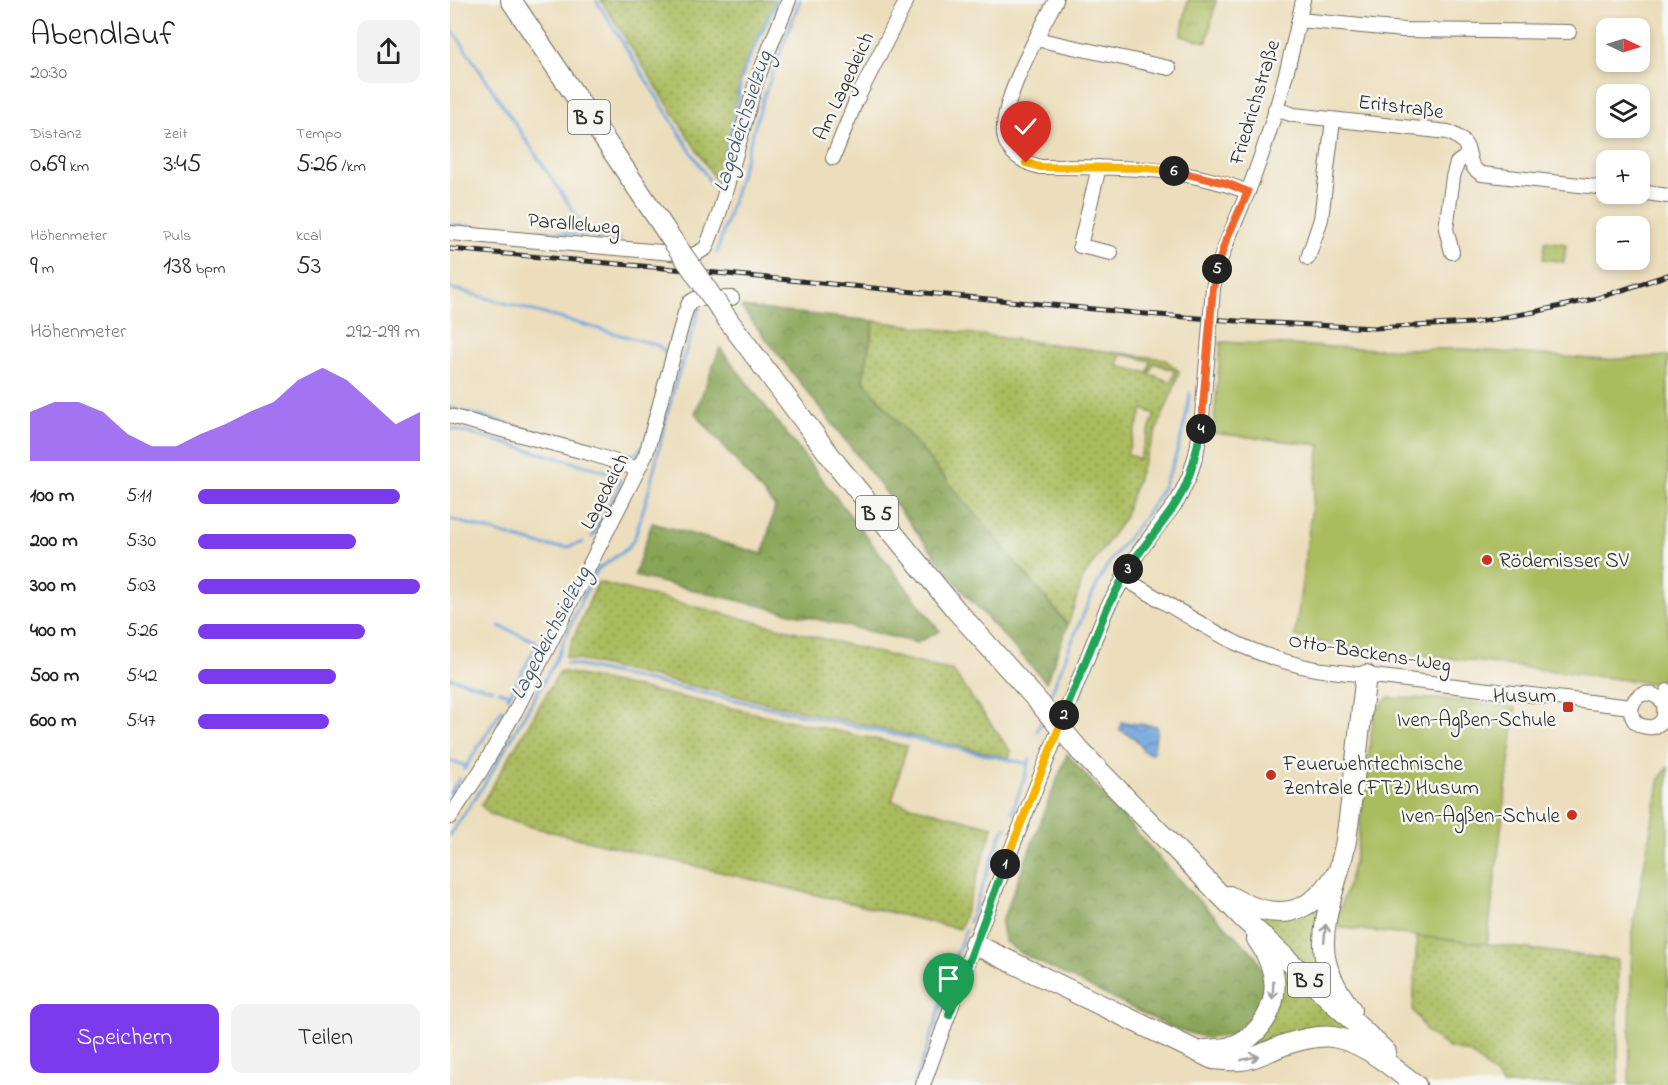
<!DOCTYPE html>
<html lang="de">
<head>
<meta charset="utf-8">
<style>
  :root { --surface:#fff; --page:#f2f2f2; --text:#222; --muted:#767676; --accent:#7c3aed }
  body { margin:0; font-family:"Indie Flower",sans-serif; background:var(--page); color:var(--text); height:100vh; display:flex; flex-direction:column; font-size:22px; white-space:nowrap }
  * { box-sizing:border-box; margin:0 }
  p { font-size:20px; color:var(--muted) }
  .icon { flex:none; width:33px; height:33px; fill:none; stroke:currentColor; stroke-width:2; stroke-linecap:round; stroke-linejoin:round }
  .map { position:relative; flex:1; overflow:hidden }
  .sheet { display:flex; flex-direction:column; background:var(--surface); width:450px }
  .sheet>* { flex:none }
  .needle { width:39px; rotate:94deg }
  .controls { position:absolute; left:1146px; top:18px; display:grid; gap:12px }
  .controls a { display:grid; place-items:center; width:54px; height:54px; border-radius:12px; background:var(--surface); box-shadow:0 3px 9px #0003; font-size:30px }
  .pin { position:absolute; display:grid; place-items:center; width:51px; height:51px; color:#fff; margin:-62px -26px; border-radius:50% 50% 50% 0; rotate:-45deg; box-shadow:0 0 6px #0007 }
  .pin .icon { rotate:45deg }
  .km { position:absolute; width:30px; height:30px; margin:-15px; border-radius:50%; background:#222; color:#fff; font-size:16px; line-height:30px; text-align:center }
  .round { display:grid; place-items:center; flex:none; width:63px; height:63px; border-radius:12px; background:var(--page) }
  .head { display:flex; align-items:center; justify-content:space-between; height:102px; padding:0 30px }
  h1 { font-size:33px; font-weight:600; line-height:45px }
  .metrics { display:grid; grid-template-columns:repeat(3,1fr); gap:9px; height:102px; padding:6px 30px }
  .metrics div { display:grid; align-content:center }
  .metrics b { font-size:26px; font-weight:600 }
  .metrics small { font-size:16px; font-weight:400 }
  .metrics p { font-size:16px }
  .chart { height:168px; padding:12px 30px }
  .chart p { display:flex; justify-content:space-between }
  .chart svg { width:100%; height:108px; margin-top:6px; fill:var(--accent); opacity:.7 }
  .primary-button { display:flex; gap:12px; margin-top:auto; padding:12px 30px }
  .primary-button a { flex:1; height:69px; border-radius:12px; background:var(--accent); color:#fff; font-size:24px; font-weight:600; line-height:69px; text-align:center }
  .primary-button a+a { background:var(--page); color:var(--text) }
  ul { padding:0 30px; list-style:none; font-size:20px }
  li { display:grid; grid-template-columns:96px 72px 1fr; align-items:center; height:45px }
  li i { height:15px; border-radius:8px; background:var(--accent) }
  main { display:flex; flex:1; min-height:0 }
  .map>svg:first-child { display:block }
  .grass { fill:url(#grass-dots); stroke:#6b7445; stroke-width:1.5; fill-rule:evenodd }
  .forest { fill:url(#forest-crowns); stroke:#5a6840; stroke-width:1.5 }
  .park { fill:url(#park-tufts); stroke:#6b7445; stroke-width:1.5 }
  .garden { fill:#abbc5f; stroke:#6b7445; stroke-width:1.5 }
  .water { fill:url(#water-waves); stroke:#4e6884; stroke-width:1.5 }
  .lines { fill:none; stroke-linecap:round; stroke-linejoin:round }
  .stream { stroke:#70a5dd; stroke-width:3 }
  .minor-casing { stroke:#6f6a5e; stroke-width:16 }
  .highway-casing { stroke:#6f6a5e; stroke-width:22 }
  .minor { stroke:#fff; stroke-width:14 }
  .highway { stroke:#fff; stroke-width:20 }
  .rail-casing { stroke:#2b2b2b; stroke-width:5 }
  .rail { stroke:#f6f6f2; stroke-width:3; stroke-dasharray:9; stroke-linecap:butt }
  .minor-bridge-casing { stroke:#6f6a5e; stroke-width:16; stroke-linecap:butt }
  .highway-bridge-casing { stroke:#6f6a5e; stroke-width:22; stroke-linecap:butt }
  .minor-bridge { stroke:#fff; stroke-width:14 }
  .highway-bridge { stroke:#fff; stroke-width:20 }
  .oneway { stroke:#a0a0a0 }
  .split-1-casing { stroke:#fff; stroke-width:12 }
  .split-2-casing { stroke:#fff; stroke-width:12 }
  .split-3-casing { stroke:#fff; stroke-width:12 }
  .split-4-casing { stroke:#fff; stroke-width:12 }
  .split-5-casing { stroke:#fff; stroke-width:12 }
  .split-6-casing { stroke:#fff; stroke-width:12 }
  .split-7-casing { stroke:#fff; stroke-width:12 }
  .split-1 { stroke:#22a559; stroke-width:8 }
  .split-2 { stroke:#f5b400; stroke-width:8 }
  .split-3 { stroke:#22a559; stroke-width:8 }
  .split-4 { stroke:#22a559; stroke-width:8 }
  .split-5 { stroke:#f0652b; stroke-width:8 }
  .split-6 { stroke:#f0652b; stroke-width:8 }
  .split-7 { stroke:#f5b400; stroke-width:8 }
  .poi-dot { fill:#c8321e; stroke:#f6f6f2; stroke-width:2 }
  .labels { text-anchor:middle; stroke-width:5; stroke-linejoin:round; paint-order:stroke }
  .shield { fill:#f6f6f2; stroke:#686867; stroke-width:1.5 }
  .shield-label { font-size:20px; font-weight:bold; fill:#2b2b2b }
  .street-label { font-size:21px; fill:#2b2b2b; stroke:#f6f6f2 }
  .poi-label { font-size:21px; fill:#2b2b2b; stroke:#f6f6f2; text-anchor:start }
  .water-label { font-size:22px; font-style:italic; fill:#435669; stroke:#f6f6f2 }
</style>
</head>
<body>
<main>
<section class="sheet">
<div class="head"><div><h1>Abendlauf</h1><p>20:30</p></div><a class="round"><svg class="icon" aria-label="share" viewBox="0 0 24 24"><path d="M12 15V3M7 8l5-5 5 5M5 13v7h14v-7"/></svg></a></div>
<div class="metrics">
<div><p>Distanz</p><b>0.69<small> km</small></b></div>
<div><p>Zeit</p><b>3:45</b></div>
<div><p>Tempo</p><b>5:26<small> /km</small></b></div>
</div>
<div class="metrics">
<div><p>Höhenmeter</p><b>9<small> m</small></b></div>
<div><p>Puls</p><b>138<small> bpm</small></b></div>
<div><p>kcal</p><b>53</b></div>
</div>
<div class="chart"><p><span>Höhenmeter</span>292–299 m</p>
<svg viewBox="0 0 160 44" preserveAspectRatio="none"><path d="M0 44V24L10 20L20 20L30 24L40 33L50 38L60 38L70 33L80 29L90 24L100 20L110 11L120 6L130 11L140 20L150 29L160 24V44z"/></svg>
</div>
<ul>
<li><b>100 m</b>5:11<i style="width:91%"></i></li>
<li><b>200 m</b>5:30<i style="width:71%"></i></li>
<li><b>300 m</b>5:03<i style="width:100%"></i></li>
<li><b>400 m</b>5:26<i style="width:75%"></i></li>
<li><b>500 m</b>5:42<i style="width:62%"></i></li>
<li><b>600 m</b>5:47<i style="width:59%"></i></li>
</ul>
<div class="primary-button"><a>Speichern</a><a>Teilen</a></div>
</section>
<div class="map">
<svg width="1218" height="1085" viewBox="0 0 1218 1085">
  <defs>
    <pattern id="grass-dots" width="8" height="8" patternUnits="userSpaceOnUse" patternTransform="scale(1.5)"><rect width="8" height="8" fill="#abbc5f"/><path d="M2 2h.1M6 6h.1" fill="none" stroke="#8b994f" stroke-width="1.8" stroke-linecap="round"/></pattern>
    <pattern id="forest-crowns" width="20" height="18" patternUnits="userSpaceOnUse" patternTransform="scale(1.5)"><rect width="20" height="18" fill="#88a456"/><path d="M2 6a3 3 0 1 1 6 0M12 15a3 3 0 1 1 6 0" fill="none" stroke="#6f8647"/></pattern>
    <pattern id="park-tufts" width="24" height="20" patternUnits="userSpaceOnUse" patternTransform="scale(1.5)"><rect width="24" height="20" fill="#abbc5f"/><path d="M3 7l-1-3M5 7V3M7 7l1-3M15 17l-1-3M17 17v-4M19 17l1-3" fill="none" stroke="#8b994f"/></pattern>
    <pattern id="water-waves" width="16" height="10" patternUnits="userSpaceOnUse" patternTransform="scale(1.5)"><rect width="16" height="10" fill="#70a5dd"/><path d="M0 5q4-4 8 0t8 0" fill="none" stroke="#5c87b3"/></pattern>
  </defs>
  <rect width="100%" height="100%" fill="#f6f6f2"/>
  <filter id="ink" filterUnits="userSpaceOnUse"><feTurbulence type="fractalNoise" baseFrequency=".0167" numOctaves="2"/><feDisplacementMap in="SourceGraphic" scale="12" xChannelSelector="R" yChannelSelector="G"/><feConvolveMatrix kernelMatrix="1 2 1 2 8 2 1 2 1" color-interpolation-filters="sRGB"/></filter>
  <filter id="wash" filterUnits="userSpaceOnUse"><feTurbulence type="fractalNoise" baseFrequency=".008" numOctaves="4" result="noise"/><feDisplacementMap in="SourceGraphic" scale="24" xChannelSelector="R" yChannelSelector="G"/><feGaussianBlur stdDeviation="1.35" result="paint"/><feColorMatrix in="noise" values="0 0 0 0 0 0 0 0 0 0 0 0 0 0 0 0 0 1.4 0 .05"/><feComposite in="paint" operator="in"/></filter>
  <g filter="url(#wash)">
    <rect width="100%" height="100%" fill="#ecdebc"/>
    <!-- grass -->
    <g class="grass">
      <polygon points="151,0 326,0 294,67 289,85 282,128 267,182"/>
      <path d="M424,321l290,38 15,12 -5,17 -31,75 -19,55 -41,60 -15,47 -205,-245zM671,354l30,7 -3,12 -30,-7zM704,363l21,8 -4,11 -21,-8zM693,409l12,5 -16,45 -12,-5z"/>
      <polygon points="148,582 489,668 502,670 561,752 559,758 115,657"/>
      <polygon points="110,671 457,746 442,801 543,827 510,929 77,826 40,814 31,805"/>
      <polygon points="878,899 879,989 798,913"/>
      <polygon points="967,935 1168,960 1168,1083 1164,1085 1052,1085 1048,1078 1020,1053 999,1048 977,1032 963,1010"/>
      <polygon points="822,956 908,1036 809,1050 778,1052"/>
    </g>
    <!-- forest -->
    <g class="forest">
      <polygon points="291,307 424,321 413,380 618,625 596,682 516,595"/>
      <polygon points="270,348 490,631 467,643 184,576 202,523 313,554 325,507 245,413"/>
      <polygon points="617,754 737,889 805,955 814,974 816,992 811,1012 791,1034 757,1038 722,1028 569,952 554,941 551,923"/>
    </g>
    <!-- park -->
    <g class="park">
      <polygon points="738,0 766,0 757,42 731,36"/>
      <polygon points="1095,241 1116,244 1114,262 1093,259"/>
    </g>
    <!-- garden -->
    <g class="garden">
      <polygon points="771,342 927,349 1016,349 1153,360 1218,356 1218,656 1212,678 1209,682 1201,683 867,642 845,636 870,445 763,433"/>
      <polygon points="938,698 993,699 1066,708 1037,944 884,927 899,881 907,849 924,713"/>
      <polygon points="1218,767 1218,1085 1179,1085 1182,933 1210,778"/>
    </g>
    <!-- water -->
    <path class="water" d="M671,722l36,4 -3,25 -3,3 -9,-4c-4,-12 -12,-15 -22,-20z"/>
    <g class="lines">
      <!-- stream -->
      <g class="stream">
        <path d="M146,0l116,185h5c3,-8 3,-16 6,-24 7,-25 14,-49 17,-76"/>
        <polyline points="0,26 132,224 136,235"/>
        <polyline points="292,78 295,67 327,0"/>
        <polyline points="0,225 78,231"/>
        <polyline points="86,231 136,235 170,239"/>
        <polyline points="267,253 313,99 350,0"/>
        <polyline points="0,288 207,345 215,351 216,356"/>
        <path d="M0,408l174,47c8,1 13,0 17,-8"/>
        <path d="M0,428l162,45c6,4 9,6 7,14l-27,50"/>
        <polyline points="0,519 91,545 106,547 118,547 133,542"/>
        <polyline points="49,626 85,641 87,645 58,698"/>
        <polyline points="116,663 578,764"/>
        <polyline points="0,678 42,689"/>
        <polyline points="49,691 60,694"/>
        <path d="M598,701c17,-42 33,-86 54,-126 12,-23 31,-42 46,-63 25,-35 36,-77 42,-119"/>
        <polyline points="587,731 592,719"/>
        <polyline points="0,761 17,766"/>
        <polyline points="14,770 52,709"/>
        <polyline points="0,793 10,778"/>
        <polyline points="562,812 574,779 580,759"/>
        <polyline points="0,835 39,777 106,660 132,598 148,569 178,548 185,537 198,494 223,391 251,304"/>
        <polyline points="519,922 551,835 556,827"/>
        <polyline points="500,970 516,930"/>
        <polyline points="464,1085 485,1025 498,979"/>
      </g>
    </g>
  </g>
  <g filter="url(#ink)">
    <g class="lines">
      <defs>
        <g id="minor">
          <path d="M606,0c-15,29 -60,108 -51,139 5,16 20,24 35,28 72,0 139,-2 208,25"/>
          <polyline points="849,20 954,30 1119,32"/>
          <polyline points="586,39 719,68"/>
          <path d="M825,109l19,6 154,17c32,13 12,31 34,42l124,14"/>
          <polyline points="383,158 406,101 457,0"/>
          <polyline points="649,167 630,246 661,253"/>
          <polyline points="1190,192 1218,196"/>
          <polyline points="0,233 244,255 256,248 269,214 306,82 339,0"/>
          <polyline points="1002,252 996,229 1003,177 1007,163 1015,157 1018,151"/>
          <polyline points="858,258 871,219 883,120"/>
          <path d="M763,288c8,-40 27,-74 41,-112 21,-57 37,-116 49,-176"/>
          <polyline points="0,416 142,454 188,469"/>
          <path d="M673,578c37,21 74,45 113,65 25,12 52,20 79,26l316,38"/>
          <path d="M1213,702c-28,-28 -47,23 -15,25 4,1 9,-1 13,-5 5,-5 3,-11 3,-18 0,-4 2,-9 4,-13"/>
          <polyline points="0,817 30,772 66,710 196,454 235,313 239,303 245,299 282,298"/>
          <polyline points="473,1085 524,944 657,608 688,553 728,500 739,477 746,455 751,427 758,350"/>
        </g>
        <g id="highway">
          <polyline points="61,0 218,234"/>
          <polyline points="278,320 388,466 506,610 586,699"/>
          <polyline points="630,751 794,919 936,1052"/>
          <path d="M779,896c43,24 77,24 106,-20"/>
          <path d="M524,944l239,115c9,1 19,2 28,1 15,-1 28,-10 43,-15 15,-5 33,-10 49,-8 32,5 58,30 83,48"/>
          <path d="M901,1010c-11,-16 -23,-34 -26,-53 -6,-38 15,-80 21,-117 8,-55 13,-110 20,-165"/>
          <path d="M756,1050c8,-1 17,-1 24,-3 31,-10 50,-42 43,-74 -3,-13 -9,-24 -16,-34"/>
        </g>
      </defs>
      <!-- minor casing -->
      <use href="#minor" class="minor-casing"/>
      <!-- highway casing -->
      <use href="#highway" class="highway-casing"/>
      <!-- minor -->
      <use href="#minor" class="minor"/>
      <!-- highway -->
      <use href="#highway" class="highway"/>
      <defs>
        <polyline id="rail" points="0,249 225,269 696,314 800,322 925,328 1021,323 1084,312 1148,298 1218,275"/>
      </defs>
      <!-- rail casing -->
      <use href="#rail" class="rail-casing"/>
      <!-- rail -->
      <use href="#rail" class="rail"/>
      <defs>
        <polyline id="minor-bridge" points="758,350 763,288"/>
        <g id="highway-bridge">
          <polyline points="218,234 278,320"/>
          <polyline points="586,699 630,751"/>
        </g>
      </defs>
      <!-- minor-bridge casing -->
      <use href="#minor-bridge" class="minor-bridge-casing"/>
      <!-- highway-bridge casing -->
      <use href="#highway-bridge" class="highway-bridge-casing"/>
      <!-- minor-bridge -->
      <use href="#minor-bridge" class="minor-bridge"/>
      <!-- highway-bridge -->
      <use href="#highway-bridge" class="highway-bridge"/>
    </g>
    <!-- one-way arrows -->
    <defs><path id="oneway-shaft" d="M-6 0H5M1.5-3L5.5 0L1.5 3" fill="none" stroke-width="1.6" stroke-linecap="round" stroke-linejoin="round" transform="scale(1.5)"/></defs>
    <g class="oneway">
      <use href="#oneway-shaft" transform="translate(875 933) rotate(-85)"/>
      <use href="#oneway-shaft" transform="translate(823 990) rotate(93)"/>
      <use href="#oneway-shaft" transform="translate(800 1058) rotate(-14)"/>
    </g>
  </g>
  <g class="lines" filter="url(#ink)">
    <defs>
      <polyline id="split-1" points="499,1015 555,864"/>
      <polyline id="split-2" points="555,864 614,715"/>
      <polyline id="split-3" points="614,715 657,608 678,569"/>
      <path id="split-4" d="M678,569c15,-24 36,-45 50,-69 13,-22 18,-47 23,-71"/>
      <polyline id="split-5" points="751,429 763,288 767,269"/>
      <polyline id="split-6" points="724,171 776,183 798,192 776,240 767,269"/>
      <polyline id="split-7" points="576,163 590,167 697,168 724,171"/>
    </defs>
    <!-- split-1 casing -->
    <use href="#split-1" class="split-1-casing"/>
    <!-- split-2 casing -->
    <use href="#split-2" class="split-2-casing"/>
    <!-- split-3 casing -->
    <use href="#split-3" class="split-3-casing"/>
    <!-- split-4 casing -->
    <use href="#split-4" class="split-4-casing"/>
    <!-- split-5 casing -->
    <use href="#split-5" class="split-5-casing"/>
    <!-- split-6 casing -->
    <use href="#split-6" class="split-6-casing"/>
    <!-- split-7 casing -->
    <use href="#split-7" class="split-7-casing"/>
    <!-- split-1 -->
    <use href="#split-1" class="split-1"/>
    <!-- split-2 -->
    <use href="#split-2" class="split-2"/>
    <!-- split-3 -->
    <use href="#split-3" class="split-3"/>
    <!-- split-4 -->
    <use href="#split-4" class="split-4"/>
    <!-- split-5 -->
    <use href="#split-5" class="split-5"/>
    <!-- split-6 -->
    <use href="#split-6" class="split-6"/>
    <!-- split-7 -->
    <use href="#split-7" class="split-7"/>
  </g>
  <!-- markers -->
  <g class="poi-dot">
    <circle cx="1037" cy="560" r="6"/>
    <rect x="1112" y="701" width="12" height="12" rx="3"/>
    <circle cx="821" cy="775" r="6"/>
    <circle cx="1122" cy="815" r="6"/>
  </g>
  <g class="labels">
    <!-- shield labels -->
    <g class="shield">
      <rect x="118" y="100" width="42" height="34" rx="4.5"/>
      <rect x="406" y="496" width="42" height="34" rx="4.5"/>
      <rect x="838" y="963" width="42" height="34" rx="4.5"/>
    </g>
    <g class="shield-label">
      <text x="139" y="124">B 5</text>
      <text x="427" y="520">B 5</text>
      <text x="859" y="987">B 5</text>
    </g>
    <!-- street labels -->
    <g class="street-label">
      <text transform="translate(393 86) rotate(-65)" y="7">Am Lagedeich</text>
      <text transform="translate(804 102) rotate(-73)" y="7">Friedrichstraße</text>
      <text transform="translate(951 106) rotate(7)" y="7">Eritstraße</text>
      <text transform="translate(124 223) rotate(5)" y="7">Parallelweg</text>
      <text transform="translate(154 491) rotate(-63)" y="7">Lagedeich</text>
      <text transform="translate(920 652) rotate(9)" y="7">Otto-Backens-Weg</text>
    </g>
    <!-- poi labels -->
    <g class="poi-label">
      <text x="1049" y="567">Rödemisser SV</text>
      <text x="1106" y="702" text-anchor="end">Husum<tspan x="1106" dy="24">Iven-Agßen-Schule</tspan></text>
      <text x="833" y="770">Feuerwehrtechnische<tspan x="833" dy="24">Zentrale (FTZ) Husum</tspan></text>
      <text x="1110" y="822" text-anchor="end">Iven-Agßen-Schule</text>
    </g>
    <!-- water labels -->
    <g class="water-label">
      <text transform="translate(291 121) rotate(-72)" y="8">Lagedeichsielzug</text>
      <text transform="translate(99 632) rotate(-62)" y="8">Lagedeichsielzug</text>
    </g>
  </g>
</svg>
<div class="controls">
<a><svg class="needle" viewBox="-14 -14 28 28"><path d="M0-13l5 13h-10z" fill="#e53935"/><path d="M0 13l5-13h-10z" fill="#767676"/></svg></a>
<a><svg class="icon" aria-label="layers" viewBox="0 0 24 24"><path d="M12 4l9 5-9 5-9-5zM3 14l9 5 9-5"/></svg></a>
<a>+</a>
<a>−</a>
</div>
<div class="pin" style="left:499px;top:1015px;background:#1e9e55"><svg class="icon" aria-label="arrive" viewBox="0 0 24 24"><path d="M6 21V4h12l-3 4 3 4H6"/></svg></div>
<div class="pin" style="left:576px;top:163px;background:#d93025"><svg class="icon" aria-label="check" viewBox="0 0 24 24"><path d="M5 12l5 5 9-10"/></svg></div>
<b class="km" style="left:555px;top:864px">1</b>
<b class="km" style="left:614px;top:715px">2</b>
<b class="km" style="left:678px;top:569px">3</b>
<b class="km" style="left:751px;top:429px">4</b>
<b class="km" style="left:767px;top:269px">5</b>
<b class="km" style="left:724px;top:171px">6</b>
</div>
</main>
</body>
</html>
